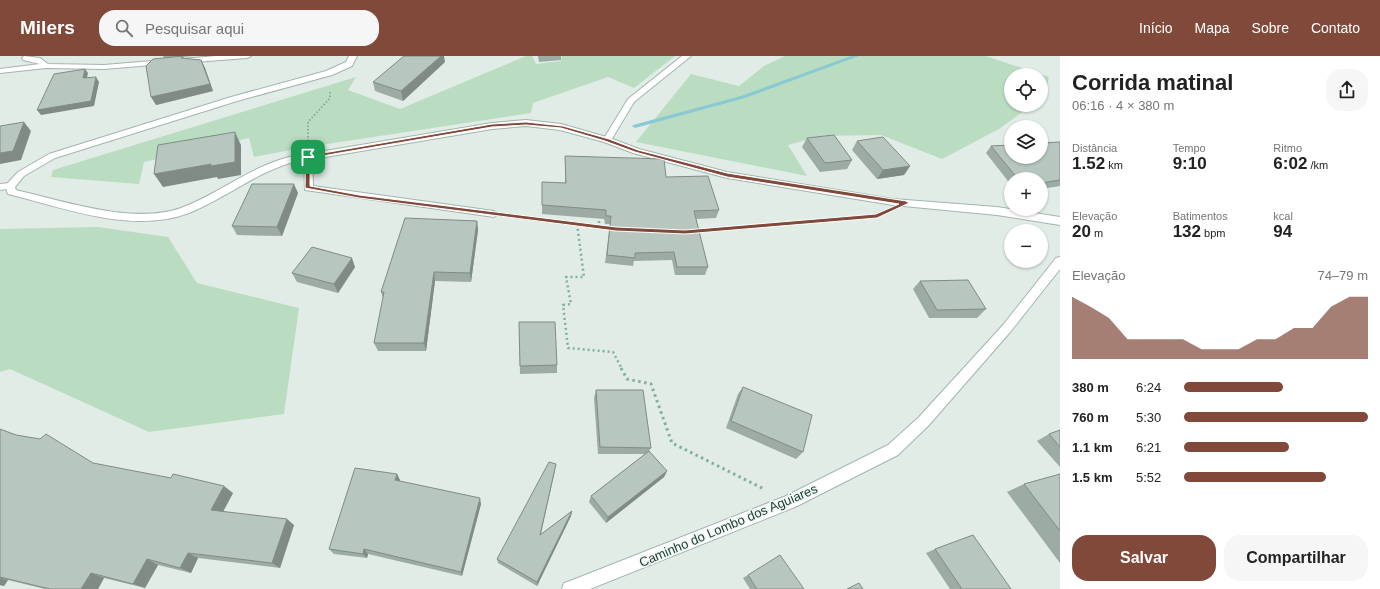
<!DOCTYPE html>
<html lang="pt">
<head>
<meta charset="utf-8">
<style>
  :root { --surface:#fff; --page:#f6f6f6; --text:#222; --muted:#767676; --accent:#80493a }
  body { margin:0; font-family:Arial,sans-serif; background:var(--page); color:var(--text); height:100vh; display:flex; flex-direction:column; font-size:15px; white-space:nowrap }
  * { box-sizing:border-box; margin:0 }
  p { font-size:13px; color:var(--muted) }
  .icon { flex:none; width:22px; height:22px; fill:none; stroke:currentColor; stroke-width:2; stroke-linecap:round; stroke-linejoin:round }
  .map { position:relative; flex:1; overflow:hidden }
  .sheet { display:flex; flex-direction:column; background:var(--surface); width:320px }
  .sheet>* { flex:none }
  .controls { position:absolute; left:1004px; top:12px; display:grid; gap:8px }
  .controls a { display:grid; place-items:center; width:44px; height:44px; border-radius:50%; background:var(--surface); box-shadow:0 1px 3px #0004; font-size:20px }
  .pin { position:absolute; display:grid; place-items:center; width:34px; height:34px; color:#fff; margin:-17px; border-radius:8px; box-shadow:0 2px 6px #0006 }
  .round { display:grid; place-items:center; flex:none; width:42px; height:42px; border-radius:16px; background:var(--page) }
  .overview { display:flex; align-items:center; justify-content:space-between; height:68px; padding:0 12px }
  h1 { font-size:22px; font-weight:700; line-height:30px }
  .metrics { display:grid; grid-template-columns:repeat(3,1fr); gap:6px; height:68px; padding:4px 12px }
  .metrics div { display:grid; align-content:center }
  .metrics b { font-size:17px; font-weight:700 }
  .metrics small { font-size:11px; font-weight:400 }
  .metrics p { font-size:11px }
  .chart { height:112px; padding:8px 12px }
  .chart p { display:flex; justify-content:space-between }
  .chart svg { width:100%; height:72px; margin-top:4px; fill:var(--accent); opacity:.7 }
  .primary-button { display:flex; gap:8px; margin-top:auto; padding:8px 12px }
  .primary-button a { flex:1; height:46px; border-radius:16px; background:var(--accent); color:#fff; font-size:16px; font-weight:700; line-height:46px; text-align:center }
  .primary-button a+a { background:var(--page); color:var(--text) }
  ul { padding:0 12px; list-style:none; font-size:13px }
  li { display:grid; grid-template-columns:64px 48px 1fr; align-items:center; height:30px }
  li i { height:10px; border-radius:5px; background:var(--accent) }
  header { display:flex; align-items:center; gap:24px; box-sizing:border-box; height:56px; padding:0 20px; background:var(--accent); color:#fff }
  header strong { font-size:19px }
  nav { display:flex; gap:22px; margin-inline-start:auto; font-size:14px }
  .search { width:280px; height:36px; background:var(--page); display:flex; align-items:center; gap:10px; box-sizing:border-box; padding:0 14px; border-radius:16px; color:var(--muted); font-size:15px }
  main { display:flex; flex:1; min-height:0 }
  .map>svg:first-child { display:block }
  .green { fill:#baddc2 }
  .lines { fill:none; stroke-linecap:round; stroke-linejoin:round }
  .stream { fill:#89c9d2; fill-rule:evenodd }
  .lane-casing { stroke:#a4b4ae; stroke-width:2 }
  .street-casing { stroke:#a4b4ae; stroke-width:2 }
  .path-far2 { stroke:#81b09f; stroke-width:2; stroke-dasharray:1.5 2; stroke-linecap:butt }
  .path-far1 { stroke:#81b09f; stroke-width:2.5; stroke-dasharray:2 3; stroke-linecap:butt }
  .path { stroke:#81b09f; stroke-width:3; stroke-dasharray:2.5 3.5; stroke-linecap:butt }
  .lane { fill:#fff; fill-rule:evenodd }
  .street { fill:#fff; fill-rule:evenodd }
  .wall { fill:#9daba5 }
  .shaded-wall { fill:#808b86 }
  .building { fill:#b7c7c0; stroke:#808b86 }
  .route { fill:#80493a; stroke:#fff; fill-rule:evenodd }
  .labels { text-anchor:middle; stroke-width:3.5; stroke-linejoin:round; paint-order:stroke }
  .street-label { font-size:13px; fill:#213d34; stroke:#f2f8f5 }
</style>
</head>
<body>
<header>
<strong>Milers</strong>
<div class="search"><svg class="icon" aria-label="search" viewBox="0 0 24 24"><circle cx="10" cy="10" r="6"/><path d="M15 15l6 6"/></svg>Pesquisar aqui</div>
<nav><a>Início</a><a>Mapa</a><a>Sobre</a><a>Contato</a></nav>
</header>
<main>
<div class="map">
<svg width="1060" height="533" viewBox="0 0 1060 533">
  <rect width="100%" height="100%" fill="#e1ece7"/>
  <!-- green -->
  <g class="green">
    <polygon points="526,0 532,0 536,8 561,5 562,0 675,0 634,32 608,21 533,47 531,57 301,92 254,101 249,82 144,106 139,128 51,121 53,114 356,21 348,34 400,53"/>
    <polygon points="785,0 986,0 1049,21 1045,39 1041,42 1041,19 1011,19 1011,49 1032,49 999,73 942,103 881,79 820,80 788,89 807,120 636,86 691,18 739,30 764,10"/>
    <polygon points="98,171 168,181 197,227 299,252 284,358 149,376 10,313 0,316 0,173"/>
  </g>
  <g class="lines">
    <!-- stream -->
    <polygon class="stream" points="851,0 859,0 745,42 635,72 632,70 633,69 741,40"/>
    <defs>
      <g id="lane">
        <polygon points="682,0 691,0 634,46 610,86 604,86 603,84 628,43"/>
        <polygon points="308,98 312,101 313,130 494,155 499,158 494,161 305,134 304,101"/>
        <polygon points="10,127 13,128 13,132 0,134 0,128"/>
      </g>
      <g id="street">
        <polygon points="24,0 40,2 48,8 104,9 164,4 168,6 164,8 104,13 46,12 0,17 0,13 40,8 23,4 22,2"/>
        <polygon points="216,0 251,0 247,2 182,7 178,5 182,3"/>
        <path d="M349,0h8l-5,10 -20,9 -95,26 -182,57 -31,18 -9,11 1,3c48,11 117,35 165,18 38,-14 69,-41 108,-51l203,-34 34,-3 35,4 49,14 29,11 88,23 166,27 104,8 63,10v8l-63,-10 -104,-10 -166,-27 -94,-25 -29,-11 -44,-12 -34,-4 -34,3 -202,34c-36,11 -66,36 -101,50 -56,21 -122,-4 -177,-18l-4,-1 -3,-8 13,-14 31,-18 182,-57 95,-26 20,-9z"/>
        <polygon points="1060,201 1060,213 1011,275 929,369 898,399 795,451 590,533 562,533 564,527 570,525 786,440 888,389 919,361 1003,269 1056,202"/>
      </g>
    </defs>
    <!-- lane casing -->
    <use href="#lane" class="lane-casing"/>
    <!-- street casing -->
    <use href="#street" class="street-casing"/>
    <!-- path-far2 -->
    <polyline class="path-far2" points="308,85 308,66 330,42 330,34"/>
    <!-- path-far1 -->
    <g class="path-far1">
      <polyline points="513,160 613,173"/>
      <polyline points="599,160 599,171"/>
      <polyline points="577,168 584,221 566,221 571,248 563,249 568,292 613,296 622,313"/>
      <polyline points="696,175 866,161"/>
    </g>
    <!-- path -->
    <polyline class="path" points="621,312 627,323 651,328 672,387 764,433"/>
    <!-- lane -->
    <use href="#lane" class="lane"/>
    <!-- street -->
    <use href="#street" class="street"/>
  </g>
  <!-- wall -->
  <g class="wall">
    <polygon points="163,0 194,0 183,1 184,2 201,4 205,12 213,35 156,49 164,2"/>
    <polygon points="538,0 561,0 561,4 539,6"/>
    <polygon points="445,6 403,45 375,35 373,26"/>
    <polygon points="807,82 852,104 847,113 820,116 802,91"/>
    <polygon points="857,85 910,110 904,119 877,123 852,94"/>
    <polygon points="1060,86 1060,130 1041,133 1041,123 1011,123 1011,129 986,97 991,90"/>
    <polygon points="565,100 666,121 719,154 716,162 696,163 708,211 705,219 675,219 672,204 634,205 633,210 605,207 610,168 605,168 604,163 542,158 542,126 565,127"/>
    <polygon points="298,137 282,180 237,179 232,170"/>
    <polygon points="477,165 478,174 471,226 435,225 426,295 378,295 374,287 383,242 381,236"/>
    <polygon points="355,211 338,237 297,226 292,217"/>
    <polygon points="920,225 986,253 977,262 929,262 913,233"/>
    <polygon points="519,266 557,309 557,317 520,318"/>
    <polygon points="743,331 803,396 796,403 726,372 738,338"/>
    <polygon points="596,334 651,392 649,395 667,415 664,421 606,467 589,446 591,440 645,398 598,398 594,342"/>
    <polygon points="0,373 93,407 233,437 223,456 294,469 280,512 198,502 191,517 158,509 145,532 104,522 98,533 45,533 8,524 4,530 0,529"/>
    <polygon points="1060,374 1060,411 1037,385 1049,378"/>
    <polygon points="555,414 541,478 572,455 571,460 537,530 498,507 497,503"/>
    <polygon points="397,418 400,425 481,448 462,520 368,498 367,502 334,498 329,493"/>
    <polygon points="1060,418 1060,507 1007,436 1024,428"/>
    <polygon points="935,493 1011,533 950,533 926,497"/>
    <polygon points="748,519 804,533 750,533 743,522"/>
  </g>
  <!-- shaded-wall -->
  <g class="shaded-wall">
    <polygon points="441,0 444,0 445,6 403,45 401,35"/>
    <polygon points="201,4 205,12 213,35 156,49 151,41"/>
    <polygon points="85,13 88,17 86,26 83,22"/>
    <polygon points="96,21 99,26 94,50 41,59 37,54"/>
    <polygon points="24,66 31,75 21,104 0,108 0,97"/>
    <polygon points="235,76 241,89 241,119 218,123 217,121 163,131 154,118 211,108"/>
    <polygon points="910,110 904,119 877,123 883,114"/>
    <polygon points="294,128 298,137 282,180 277,171"/>
    <polygon points="477,165 478,174 471,226 470,217"/>
    <polygon points="352,202 355,211 338,237 334,228"/>
    <polygon points="434,216 435,225 426,295 424,287"/>
    <polygon points="556,408 555,414 539,484 540,479"/>
    <polygon points="667,415 664,421 606,467 608,461"/>
    <polygon points="397,418 400,424 399,430 395,424"/>
    <polygon points="224,430 233,437 220,461 211,454"/>
    <polygon points="480,442 481,448 462,520 461,516"/>
    <polygon points="572,455 571,460 537,530 537,526"/>
    <polygon points="287,463 294,469 280,512 272,507"/>
    <polygon points="364,493 368,498 367,502 363,498"/>
    <polygon points="188,497 198,502 191,517 180,512"/>
    <polygon points="147,503 158,509 145,532 133,528"/>
    <polygon points="91,517 104,522 98,533 81,533"/>
    <polygon points="0,522 8,524 4,530 0,529"/>
  </g>
  <!-- building -->
  <g class="building">
    <polygon points="183,0 181,2 201,4 210,28 151,41 146,10 153,3"/>
    <polygon points="404,0 441,0 401,35 373,26"/>
    <polygon points="85,13 83,22 96,21 91,45 37,54 54,18"/>
    <polygon points="24,66 13,95 0,97 0,70"/>
    <polygon points="235,76 235,106 211,110 211,108 154,118 158,89"/>
    <polygon points="834,79 852,104 825,107 807,82"/>
    <polygon points="883,81 910,110 883,114 857,85"/>
    <polygon points="1060,86 1060,124 1041,127 1041,123 1018,123 991,90 1011,89 1011,101 1041,101 1041,87"/>
    <polygon points="565,100 664,103 666,121 708,120 719,154 694,155 708,211 677,211 674,196 635,197 635,202 607,199 611,160 606,160 606,154 542,149 542,126 566,127"/>
    <polygon points="252,128 294,128 277,171 232,170"/>
    <polygon points="405,162 477,165 470,217 434,216 424,287 374,287 384,236 381,236"/>
    <polygon points="312,191 352,202 334,228 292,217"/>
    <polygon points="968,224 986,253 937,254 920,225"/>
    <polygon points="519,266 555,266 557,309 520,310"/>
    <polygon points="743,331 812,359 803,396 731,365"/>
    <polygon points="596,334 643,334 651,392 600,391"/>
    <polygon points="0,373 16,379 40,383 46,378 93,407 171,422 173,418 224,430 211,454 287,463 272,507 188,497 180,512 147,503 133,528 91,517 81,533 50,533 0,521"/>
    <polygon points="1060,374 1060,391 1049,378"/>
    <polygon points="649,395 667,415 608,461 591,440"/>
    <polygon points="549,406 556,408 540,479 572,455 537,526 497,503"/>
    <polygon points="355,412 397,418 395,424 480,442 461,516 364,493 363,498 329,493"/>
    <polygon points="1060,418 1060,475 1024,428"/>
    <polygon points="973,479 1011,533 962,533 935,493"/>
    <polygon points="780,499 804,533 757,533 748,519"/>
    <polygon points="859,527 863,533 847,533"/>
  </g>
  <!-- route -->
  <path class="route" d="M526,66l37,4 46,13 29,11 89,23 179,28 3,2 -32,15 -192,16 -69,-3 -257,-33 -54,-10 1,-32 186,-32zM526,69l35,3 44,13 30,11 92,25 172,27 -23,10 -191,16 -69,-3 -257,-32 -49,-9v-28l182,-31z"/>
  <g class="labels">
    <!-- street labels -->
    <g class="street-label">
      <text transform="translate(728 469) rotate(-23)" y="5">Caminho do Lombo dos Aguiares</text>
    </g>
  </g>
</svg>
<div class="controls">
<a><svg class="icon" aria-label="locate" viewBox="0 0 24 24"><circle cx="12" cy="12" r="6"/><path d="M12 2v4M12 18v4M2 12h4M18 12h4"/></svg></a>
<a><svg class="icon" aria-label="layers" viewBox="0 0 24 24"><path d="M12 4l9 5-9 5-9-5zM3 14l9 5 9-5"/></svg></a>
<a>+</a>
<a>−</a>
</div>
<div class="pin" style="left:308px;top:101px;background:#1e9e55"><svg class="icon" aria-label="arrive" viewBox="0 0 24 24"><path d="M6 21V4h12l-3 4 3 4H6"/></svg></div>
</div>
<section class="sheet">
<div class="overview"><div><h1>Corrida matinal</h1><p>06:16 · 4 × 380 m</p></div><a class="round"><svg class="icon" aria-label="share" viewBox="0 0 24 24"><path d="M12 15V3M7 8l5-5 5 5M5 13v7h14v-7"/></svg></a></div>
<div class="metrics">
<div><p>Distância</p><b>1.52<small> km</small></b></div>
<div><p>Tempo</p><b>9:10</b></div>
<div><p>Ritmo</p><b>6:02<small> /km</small></b></div>
</div>
<div class="metrics">
<div><p>Elevação</p><b>20<small> m</small></b></div>
<div><p>Batimentos</p><b>132<small> bpm</small></b></div>
<div><p>kcal</p><b>94</b></div>
</div>
<div class="chart"><p><span>Elevação</span>74–79 m</p>
<svg viewBox="0 0 160 44" preserveAspectRatio="none"><path d="M0 44V6L10 12L20 19L30 32L40 32L50 32L60 32L70 38L80 38L90 38L100 32L110 32L120 25L130 25L140 12L150 6L160 6V44z"/></svg>
</div>
<ul>
<li><b>380 m</b>6:24<i style="width:54%"></i></li>
<li><b>760 m</b>5:30<i style="width:100%"></i></li>
<li><b>1.1 km</b>6:21<i style="width:57%"></i></li>
<li><b>1.5 km</b>5:52<i style="width:77%"></i></li>
</ul>
<div class="primary-button"><a>Salvar</a><a>Compartilhar</a></div>
</section>
</main>
</body>
</html>
